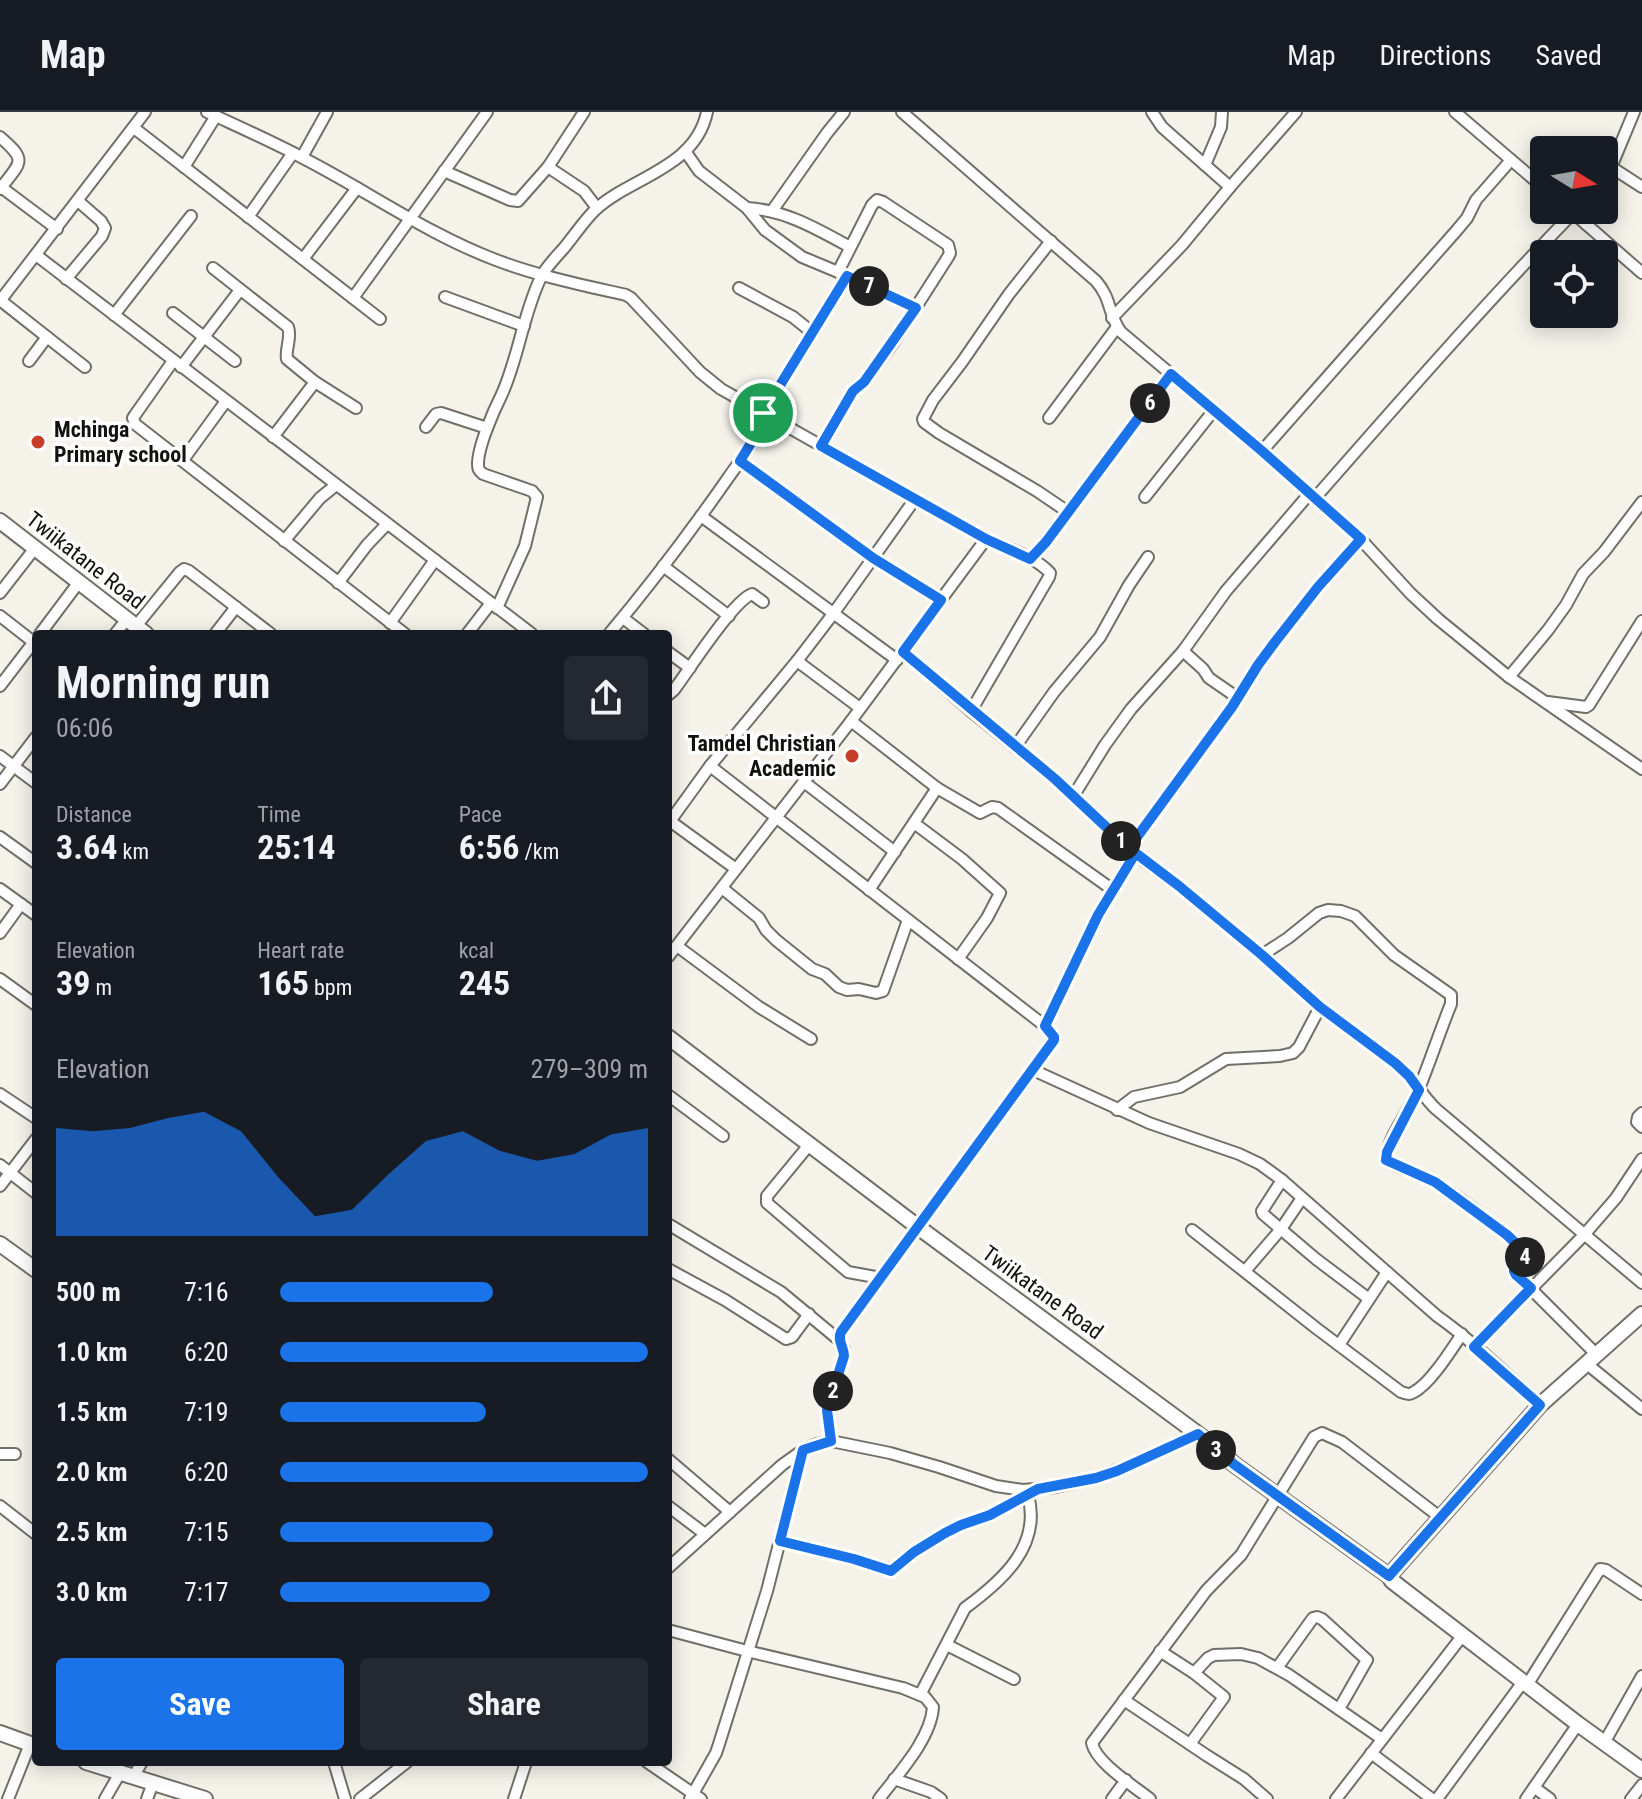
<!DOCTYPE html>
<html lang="en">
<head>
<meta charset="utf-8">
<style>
  :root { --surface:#171b24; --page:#242831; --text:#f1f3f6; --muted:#9ea1a6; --line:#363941; --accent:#1a73e8 }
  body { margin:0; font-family:"Roboto Condensed",sans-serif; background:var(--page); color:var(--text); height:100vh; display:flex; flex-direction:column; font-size:30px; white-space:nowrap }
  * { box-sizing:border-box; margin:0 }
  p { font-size:26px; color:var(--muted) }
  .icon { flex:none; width:44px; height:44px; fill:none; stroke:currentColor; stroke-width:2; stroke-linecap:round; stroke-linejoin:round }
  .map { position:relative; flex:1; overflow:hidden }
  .side { position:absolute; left:32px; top:518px; width:640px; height:1136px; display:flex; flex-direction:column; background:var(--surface); border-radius:8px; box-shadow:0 4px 20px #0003 }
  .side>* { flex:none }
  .needle { width:52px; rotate:101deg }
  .tools { position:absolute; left:1530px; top:24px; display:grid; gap:16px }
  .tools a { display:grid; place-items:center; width:88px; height:88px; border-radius:8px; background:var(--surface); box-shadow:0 4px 20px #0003; font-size:40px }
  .pin { position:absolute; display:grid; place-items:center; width:68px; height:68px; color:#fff; margin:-34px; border:4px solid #fff; border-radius:50%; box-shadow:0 2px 8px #0007 }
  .km { position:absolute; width:40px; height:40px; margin:-20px; border-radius:50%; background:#222; color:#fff; font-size:22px; line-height:40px; text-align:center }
  .round { display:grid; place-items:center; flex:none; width:84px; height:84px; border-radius:8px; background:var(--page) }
  .summary { display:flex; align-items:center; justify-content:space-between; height:136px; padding:0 24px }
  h1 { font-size:44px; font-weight:700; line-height:60px }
  .stats { display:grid; grid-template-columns:repeat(3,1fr); gap:12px; height:136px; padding:8px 24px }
  .stats div { display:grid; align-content:center }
  .stats b { font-size:34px; font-weight:700 }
  .stats small { font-size:22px; font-weight:400 }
  .stats p { font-size:22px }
  .chart { height:224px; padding:16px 24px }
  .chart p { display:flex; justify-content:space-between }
  .chart svg { width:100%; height:144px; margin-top:8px; fill:var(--accent); opacity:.7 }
  .primary-button { display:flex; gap:16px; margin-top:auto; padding:16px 24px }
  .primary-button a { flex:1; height:92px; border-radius:8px; background:var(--accent); color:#fff; font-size:32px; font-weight:700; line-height:92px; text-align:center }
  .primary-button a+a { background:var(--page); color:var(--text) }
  ul { padding:0 24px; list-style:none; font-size:26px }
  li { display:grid; grid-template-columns:128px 96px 1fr; align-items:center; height:60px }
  li i { height:20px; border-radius:10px; background:var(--accent) }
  header { display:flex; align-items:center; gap:48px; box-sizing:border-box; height:112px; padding:0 40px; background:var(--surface); border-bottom:2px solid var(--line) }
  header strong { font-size:38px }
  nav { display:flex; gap:44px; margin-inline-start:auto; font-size:28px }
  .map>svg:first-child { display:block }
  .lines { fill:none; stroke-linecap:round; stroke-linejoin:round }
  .street-casing { stroke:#717068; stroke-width:14 }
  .secondary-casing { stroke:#717068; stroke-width:18 }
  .street { stroke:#fff; stroke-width:10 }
  .secondary { stroke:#fff; stroke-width:14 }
  .route-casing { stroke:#fff; stroke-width:16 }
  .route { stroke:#1a73e8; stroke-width:10 }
  .poi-dot { fill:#c83c2a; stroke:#fff; stroke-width:3 }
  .labels { text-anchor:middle; stroke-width:7; stroke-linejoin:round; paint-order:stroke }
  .poi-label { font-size:22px; font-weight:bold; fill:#11110e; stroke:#fff; text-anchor:start }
  .street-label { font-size:22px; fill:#11110e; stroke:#fff }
</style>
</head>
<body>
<header>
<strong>Map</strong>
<nav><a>Map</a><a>Directions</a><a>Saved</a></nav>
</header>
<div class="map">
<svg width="1642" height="1687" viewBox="0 0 1642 1687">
  <rect width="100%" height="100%" fill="#f4f2e9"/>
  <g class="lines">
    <defs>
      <g id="street">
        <path d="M207,0c32,15 64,29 94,45 65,33 126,77 195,103 42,16 86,25 130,35l5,3 69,74 21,17 265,150c20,9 49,17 64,34l-1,4 -78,134"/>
        <path d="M902,0l194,169c16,18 12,34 25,51l141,119 92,81 57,62 27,25 71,58 133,92"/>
        <polyline points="1152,0 1162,15 1230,75"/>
        <polyline points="1455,0 1544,76"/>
        <polyline points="134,16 380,207"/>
        <path d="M0,25c28,24 21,25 0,52"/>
        <polyline points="685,39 699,59 747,96 765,118 802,145 838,160 916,196"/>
        <polyline points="302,45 327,0"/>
        <polyline points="1205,53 1221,15 1222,0"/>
        <polyline points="184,55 216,4"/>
        <polyline points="548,55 584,79 597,96"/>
        <polyline points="1611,55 1642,75"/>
        <polyline points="444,59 510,88 518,89 548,55 584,0"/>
        <polyline points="1604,72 1634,0"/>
        <polyline points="1,75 57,117"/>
        <path d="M747,96c38,2 70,21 103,39"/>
        <polyline points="772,99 827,21 844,0"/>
        <polyline points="1571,99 1642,161"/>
        <polyline points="248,105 293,41"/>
        <polyline points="1587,113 1593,98"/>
        <polyline points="1051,129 1009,182 962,250 933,288 923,307 924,310 939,321 1037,379 1068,400"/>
        <polyline points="36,143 532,522"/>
        <polyline points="303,147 357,76"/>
        <path d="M213,156l75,59c4,11 -3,21 -1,32l28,23"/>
        <polyline points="66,167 102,124 105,116 101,109 78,89"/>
        <polyline points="739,176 793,205 813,221"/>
        <polyline points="445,185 524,214"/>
        <polyline points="353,186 487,0"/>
        <polyline points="0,188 85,255"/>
        <polyline points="0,189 145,0"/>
        <polyline points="173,201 235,249"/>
        <polyline points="114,203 191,104"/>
        <polyline points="1112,206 1182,133 1230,75 1296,0"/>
        <polyline points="29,249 47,225"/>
        <polyline points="173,249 135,303 133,306 135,312 405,522"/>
        <polyline points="181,255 240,178"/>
        <polyline points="1049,306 1117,215"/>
        <polyline points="426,315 436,302 441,301 487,316"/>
        <polyline points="273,325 315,270 356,296"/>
        <polyline points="821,334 853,279 864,270 893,231 948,145 950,141 948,133 883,90 877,88 872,93 838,160"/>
        <polyline points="1262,339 1457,118 1467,106 1476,88 1511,48"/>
        <polyline points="183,348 226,289"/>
        <polyline points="740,349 873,446 941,488"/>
        <polyline points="1145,385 1214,298"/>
        <path d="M1315,386c85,-97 169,-193 258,-285"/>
        <polyline points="701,404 897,548"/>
        <polyline points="284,429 320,386 336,373"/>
        <polyline points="1030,447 1046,430 1171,262"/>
        <polyline points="663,454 729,504"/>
        <polyline points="338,471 367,433 387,412"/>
        <polyline points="0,481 35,436"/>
        <path d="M497,496l28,-62 12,-49 -5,-6 -49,-17c-4,-4 -5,-4 -5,-10 0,-18 16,-54 24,-70 17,-38 21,-80 39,-117 5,-10 15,-20 23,-29 10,-12 19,-26 31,-38 35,-33 100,-41 112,-98"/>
        <polyline points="0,504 36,532"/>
        <polyline points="623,506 644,522"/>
        <polyline points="390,511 435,448"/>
        <polyline points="136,514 180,460 184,457 189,459 271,522"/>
        <polyline points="40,522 79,470"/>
        <polyline points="115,522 127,507"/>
        <polyline points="215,522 236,495"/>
        <polyline points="467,522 491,491"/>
        <path d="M609,522c42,-50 82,-103 119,-156 13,-19 33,-42 35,-65l84,-137"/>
        <polyline points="1183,539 1203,557 1209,566 1238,586"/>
        <polyline points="668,540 690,556"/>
        <path d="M903,540l68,59 84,68 80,75 44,32 83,69 58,52 83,63c13,12 20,27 33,39l206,174"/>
        <polyline points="797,549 833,502 915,387"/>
        <polyline points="1509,565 1548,518 1566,493 1583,462 1604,440 1642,390"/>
        <polyline points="0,574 36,527"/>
        <path d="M668,583l6,-5c15,-20 59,-89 78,-96l11,8"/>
        <polyline points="1548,590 1586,595 1589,593 1642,509"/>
        <polyline points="851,609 937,676 980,701 992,695 998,696 1113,778"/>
        <polyline points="1015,635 1054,580 1100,525 1129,473 1148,445"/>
        <polyline points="0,644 36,671"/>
        <polyline points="710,654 1045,914 1054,926 1033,958 841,1220 839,1228"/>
        <polyline points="804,670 895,740"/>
        <polyline points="0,672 36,625"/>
        <polyline points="1074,683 1105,633 1131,597 1183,539 1226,479 1310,381"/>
        <polyline points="670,709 736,757"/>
        <polyline points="914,711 962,747 1000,781 987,806 958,847"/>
        <polyline points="668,712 710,654 797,549 860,596"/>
        <polyline points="0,725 36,751"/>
        <polyline points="1129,736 1232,595 1258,553 1275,530 1318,475 1361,427"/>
        <polyline points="722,776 759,806 766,818 776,828 812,857 825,862 839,875 847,878 859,877 876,881 883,879 908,808"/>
        <polyline points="0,777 36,803"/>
        <polyline points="869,778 937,676"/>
        <polyline points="0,821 21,792"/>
        <polyline points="677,834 759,895 811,927"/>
        <path d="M1262,843l26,-17 31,-25 9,-3 13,1 14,5 39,39 57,40v9c-11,27 -20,55 -31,82 -9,23 -33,51 -34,74 14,10 32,12 47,21 33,20 63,45 92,70l1,5 -11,13v4l81,81"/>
        <polyline points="668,845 851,609 986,427"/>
        <polyline points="0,867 36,893"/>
        <polyline points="1045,914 1098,803 1135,742"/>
        <path d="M1033,958l116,53 90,31 21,10 22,16 155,136c37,26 70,59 103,89"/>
        <polyline points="0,982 36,1006"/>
        <polyline points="668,983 723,1024"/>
        <polyline points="1117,998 1134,985 1180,975 1226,947 1280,944 1293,941 1299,935 1320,895"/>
        <polyline points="1642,1001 1638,1005 1637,1010 1642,1015"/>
        <polyline points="809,1033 767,1084 767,1091 848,1160 881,1166"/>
        <polyline points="0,1053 36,1081"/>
        <polyline points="1282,1068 1262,1099 1263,1102 1316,1147 1369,1187"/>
        <polyline points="0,1074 36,1027"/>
        <polyline points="668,1112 781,1180 839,1228 844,1237 844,1244 827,1298 831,1329"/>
        <path d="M1192,1118l124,98 85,64c7,2 8,3 13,0 17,-9 37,-42 48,-58"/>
        <polyline points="668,1157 725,1188 786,1227 792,1225 809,1202"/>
        <polyline points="1245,1159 1281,1117 1302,1086"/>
        <polyline points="1339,1233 1387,1160"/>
        <polyline points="1474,1235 1584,1123 1616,1086 1642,1047"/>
        <polyline points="1587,1252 1642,1297"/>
        <polyline points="0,1342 15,1342"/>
        <polyline points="668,1347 730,1400"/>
        <polyline points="0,1394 36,1422"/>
        <polyline points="668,1394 705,1422"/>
        <polyline points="780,1429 854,1447 891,1459 914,1440 945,1421 961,1413 990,1403 1032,1380"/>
        <polyline points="668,1456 782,1353 803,1338 817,1332 831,1329 890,1341 939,1355 996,1374 1023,1378 1056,1375 1096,1366 1140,1349 1198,1322"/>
        <path d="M668,1518l79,21 156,37 22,9 8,10c-2,32 -35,67 -54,92"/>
        <polyline points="947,1533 1014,1567"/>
        <polyline points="1160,1539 1194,1561 1224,1585 1190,1632"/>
        <polyline points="1277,1556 1313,1506 1317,1505 1322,1507 1367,1548 1339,1597"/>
        <polyline points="1194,1561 1208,1546 1214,1543 1241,1542 1258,1546 1289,1563 1382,1627"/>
        <polyline points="1527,1573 1600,1457 1606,1458 1642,1482"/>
        <path d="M920,1583l45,-87c37,-27 77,-62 63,-113"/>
        <polyline points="1124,1588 1206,1643 1244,1667 1267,1687"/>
        <polyline points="1604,1631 1642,1564"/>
        <polyline points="1371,1641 1432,1687"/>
        <polyline points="334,1650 345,1687"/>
        <polyline points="647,1650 701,1687"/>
        <polyline points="133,1665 142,1650"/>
        <polyline points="894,1667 931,1680 941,1687"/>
        <polyline points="1535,1676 1550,1687"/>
        <polyline points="8,1687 30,1632"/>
        <polyline points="105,1687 120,1661"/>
        <polyline points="147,1687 153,1671"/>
        <polyline points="360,1687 407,1650"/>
        <polyline points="514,1687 526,1650"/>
        <polyline points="690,1687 716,1641 719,1632 767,1479 803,1338"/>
        <polyline points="1112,1687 1126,1668"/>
        <path d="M1150,1687c-16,-13 -54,-36 -58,-56l114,-152 35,-36 73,-118 8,-4 20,9 99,76"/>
        <polyline points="1336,1687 1463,1523"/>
        <polyline points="1437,1687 1523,1570"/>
        <polyline points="1526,1687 1578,1612"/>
        <polyline points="1631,1687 1642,1673"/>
      </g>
      <g id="secondary">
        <polyline points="0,409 146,522"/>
        <polyline points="668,925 918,1115 1198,1322 1235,1353 1389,1464 1392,1469 1578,1612 1642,1658"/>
        <polyline points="0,1132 36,1158"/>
        <polyline points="1389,1464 1540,1293 1642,1202"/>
        <polyline points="0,1621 36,1634"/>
        <polyline points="86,1650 205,1687"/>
      </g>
    </defs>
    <!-- street casing -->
    <use href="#street" class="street-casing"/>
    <!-- secondary casing -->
    <use href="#secondary" class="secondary-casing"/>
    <!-- street -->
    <use href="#street" class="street"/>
    <!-- secondary -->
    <use href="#secondary" class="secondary"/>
  </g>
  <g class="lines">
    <defs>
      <path id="route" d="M763,301l-4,17 -19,31 133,97 68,42 -38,52 152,127 80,75 -37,61 -53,111 9,11v3l-213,292c-4,9 3,15 3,24l-17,54 4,31 -28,9 -23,91 74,18 37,12 23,-19 31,-19 16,-8 29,-10 48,-26 58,-11 21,-7 81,-37 37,31 154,111 151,-171 -66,-58 57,-59 -15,-13 -2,-4 12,-15v-3l-19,-18 -72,-53 -49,-22 1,-8 32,-62 -10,-14 -14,-13 -75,-56 -58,-52 -83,-69 -50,-38 103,-141 26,-42 17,-23 43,-55 43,-48 -99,-88 -91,-77 -125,168 -16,17 -44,-20 -165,-93 32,-55 11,-9 52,-74 -69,-32 -84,137"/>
    </defs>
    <!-- route casing -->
    <use href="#route" class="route-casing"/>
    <!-- route -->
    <use href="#route" class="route"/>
  </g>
  <!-- markers -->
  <g class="poi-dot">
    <circle cx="38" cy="330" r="8"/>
    <circle cx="852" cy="644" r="8"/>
  </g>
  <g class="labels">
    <!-- poi labels -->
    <g class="poi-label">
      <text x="54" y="325">Mchinga<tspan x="54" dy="25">Primary school</tspan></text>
      <text x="836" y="639" text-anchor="end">Tamdel Christian<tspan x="836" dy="25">Academic</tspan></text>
    </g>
    <!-- street labels -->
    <g class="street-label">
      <text transform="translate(86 448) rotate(38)" y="8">Twiikatane Road</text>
      <text transform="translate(1043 1180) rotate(36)" y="8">Twiikatane Road</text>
    </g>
  </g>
</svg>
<div class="tools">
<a><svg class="needle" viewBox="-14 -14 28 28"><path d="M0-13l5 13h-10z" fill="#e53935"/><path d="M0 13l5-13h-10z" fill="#9ea1a6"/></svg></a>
<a><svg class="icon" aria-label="locate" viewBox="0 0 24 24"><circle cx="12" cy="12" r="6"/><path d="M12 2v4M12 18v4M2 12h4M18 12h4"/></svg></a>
</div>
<div class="pin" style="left:763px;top:301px;background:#1e9e55"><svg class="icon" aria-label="arrive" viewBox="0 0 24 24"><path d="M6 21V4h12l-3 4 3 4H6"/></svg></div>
<b class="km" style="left:1121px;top:729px">1</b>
<b class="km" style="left:833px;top:1279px">2</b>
<b class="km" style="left:1216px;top:1338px">3</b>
<b class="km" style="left:1525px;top:1145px">4</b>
<b class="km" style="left:1150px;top:291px">6</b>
<b class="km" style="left:869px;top:174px">7</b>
<section class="side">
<div class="summary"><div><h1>Morning run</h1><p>06:06</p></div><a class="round"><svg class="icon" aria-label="share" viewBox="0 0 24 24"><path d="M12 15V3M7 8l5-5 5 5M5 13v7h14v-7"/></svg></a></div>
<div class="stats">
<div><p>Distance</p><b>3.64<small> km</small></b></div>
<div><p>Time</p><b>25:14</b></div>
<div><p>Pace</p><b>6:56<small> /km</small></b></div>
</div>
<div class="stats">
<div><p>Elevation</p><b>39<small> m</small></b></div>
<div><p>Heart rate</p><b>165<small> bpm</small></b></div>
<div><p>kcal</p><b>245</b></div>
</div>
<div class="chart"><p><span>Elevation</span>279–309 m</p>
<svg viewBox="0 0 160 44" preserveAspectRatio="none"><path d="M0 44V11L10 12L20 11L30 8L40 6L50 12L60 26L70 38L80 36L90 25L100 15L110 12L120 18L130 21L140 19L150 13L160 11V44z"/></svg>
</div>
<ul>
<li><b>500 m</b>7:16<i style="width:58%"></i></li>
<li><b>1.0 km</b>6:20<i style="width:100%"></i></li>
<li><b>1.5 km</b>7:19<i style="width:56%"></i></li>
<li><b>2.0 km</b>6:20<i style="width:100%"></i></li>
<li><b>2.5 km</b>7:15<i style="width:58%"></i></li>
<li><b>3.0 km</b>7:17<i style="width:57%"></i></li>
</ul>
<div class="primary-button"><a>Save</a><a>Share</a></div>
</section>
</div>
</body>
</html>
